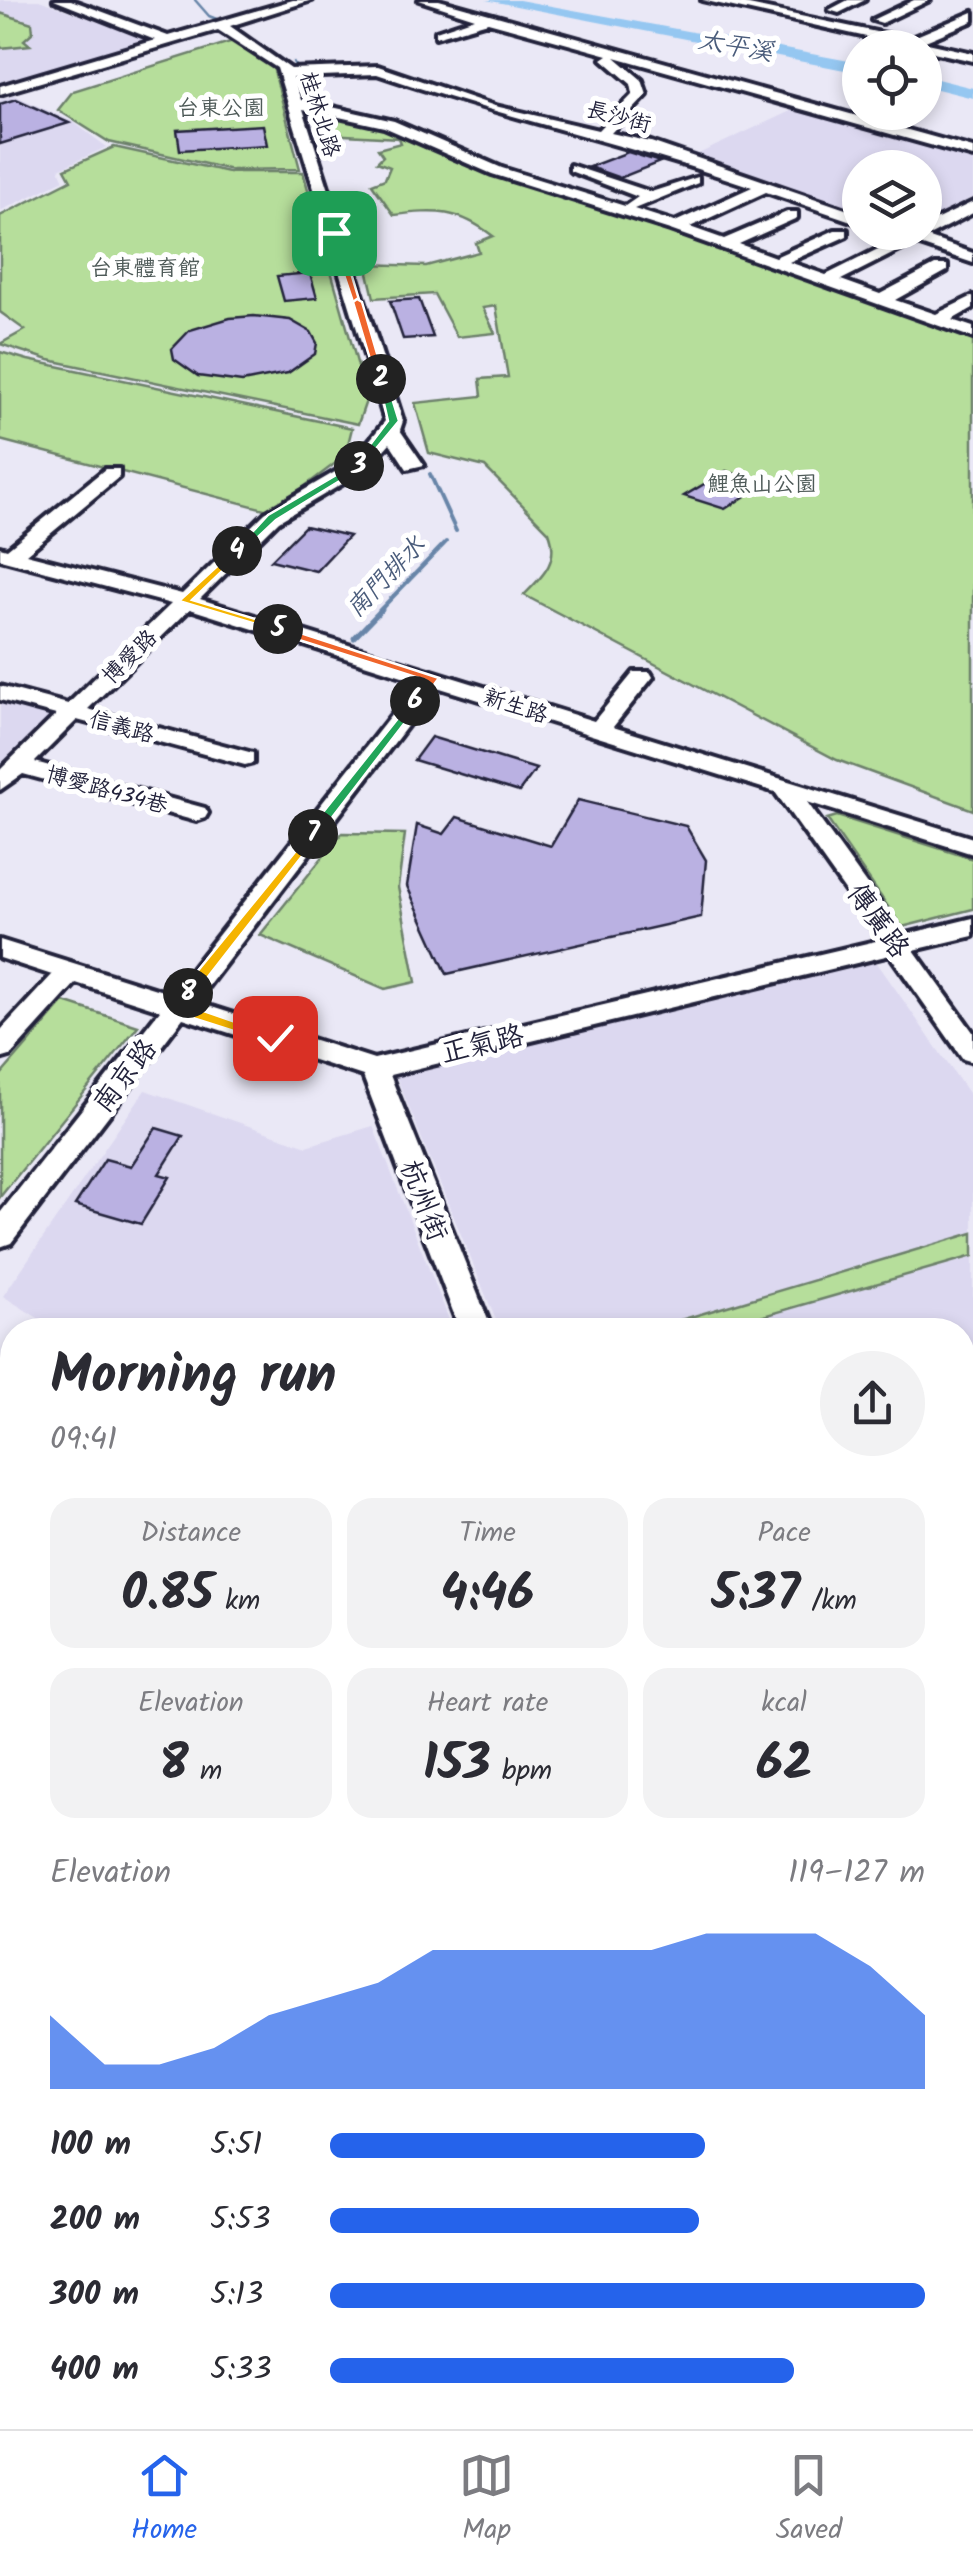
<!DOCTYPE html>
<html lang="en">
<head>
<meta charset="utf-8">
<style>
  :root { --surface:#fff; --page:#f2f2f3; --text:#2b2b33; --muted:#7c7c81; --line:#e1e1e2; --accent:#2563eb }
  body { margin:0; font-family:Kalam,"LXGW WenKai TC",sans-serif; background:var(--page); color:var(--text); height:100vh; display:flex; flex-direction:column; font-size:38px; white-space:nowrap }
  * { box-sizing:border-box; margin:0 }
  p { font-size:32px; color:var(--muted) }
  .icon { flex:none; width:55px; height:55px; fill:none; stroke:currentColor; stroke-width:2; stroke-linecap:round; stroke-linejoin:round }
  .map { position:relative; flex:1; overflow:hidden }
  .details { position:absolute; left:0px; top:1318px; width:975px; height:1112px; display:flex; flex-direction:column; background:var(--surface); border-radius:40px 40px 0 0; box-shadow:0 5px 15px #0003 }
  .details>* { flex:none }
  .controls { position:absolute; left:842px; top:30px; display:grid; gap:20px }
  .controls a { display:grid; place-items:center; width:100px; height:100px; border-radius:50%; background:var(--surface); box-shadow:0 5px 15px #0003; font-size:50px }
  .pin { position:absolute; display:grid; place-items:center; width:85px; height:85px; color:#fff; margin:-42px; border-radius:20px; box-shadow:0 5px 15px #0006 }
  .km { position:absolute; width:50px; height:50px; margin:-25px; border-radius:50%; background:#222; color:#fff; font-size:28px; line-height:50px; text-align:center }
  .round { display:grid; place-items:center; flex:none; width:105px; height:105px; border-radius:52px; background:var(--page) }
  .head { display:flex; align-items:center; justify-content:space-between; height:170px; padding:0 50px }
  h1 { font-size:55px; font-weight:600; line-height:75px }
  .stats { display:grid; grid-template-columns:repeat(3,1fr); gap:15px; height:170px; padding:10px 50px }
  .stats div { display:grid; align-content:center; border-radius:25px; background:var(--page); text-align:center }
  .stats b { font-size:50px; font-weight:600 }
  .stats small { font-size:28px; font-weight:400 }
  .stats p { font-size:28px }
  .chart { height:280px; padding:20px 50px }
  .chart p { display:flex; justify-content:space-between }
  .chart svg { width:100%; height:180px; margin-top:10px; fill:var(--accent); opacity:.7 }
  ul { padding:0 50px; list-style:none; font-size:32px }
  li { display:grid; grid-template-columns:160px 120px 1fr; align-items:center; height:75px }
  li i { height:25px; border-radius:12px; background:var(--accent) }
  .menu { display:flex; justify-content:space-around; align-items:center; height:140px; border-top:2px solid var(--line); background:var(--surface); font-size:28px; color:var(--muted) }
  .menu a { display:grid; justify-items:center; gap:5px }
  .menu .current { color:var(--accent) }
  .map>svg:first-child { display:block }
  .built { fill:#dcd8f0 }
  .green { fill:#b6de9b; stroke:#6c806b; stroke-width:2.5 }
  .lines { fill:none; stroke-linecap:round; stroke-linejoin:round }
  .stream-far2 { stroke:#6785a8; stroke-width:2.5 }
  .stream-far1 { stroke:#6785a8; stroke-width:4 }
  .stream { stroke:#6785a8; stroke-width:5 }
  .river { fill:#95c7f1; fill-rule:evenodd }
  .building { fill:#bab1e2; stroke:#22223b; stroke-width:2.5 }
  .minor-casing { stroke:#22223b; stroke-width:8 }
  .minor { fill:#fff; fill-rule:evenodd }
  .split-1 { fill:#f0652b; stroke:#fff; stroke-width:2.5 }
  .split-2 { fill:#f0652b; stroke:#fff; stroke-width:2.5 }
  .split-3 { fill:#22a559; stroke:#fff; stroke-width:2.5 }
  .split-4 { fill:#22a559; stroke:#fff; stroke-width:2.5 }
  .split-5 { fill:#f5b400; stroke:#fff; stroke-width:2.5 }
  .split-6 { fill:#f0652b; stroke:#fff; stroke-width:2.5 }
  .split-7 { fill:#22a559; stroke:#fff; stroke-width:2.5 }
  .split-8 { fill:#f5b400; stroke:#fff; stroke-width:2.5 }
  .split-9 { fill:#f5b400; stroke:#fff; stroke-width:2.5 }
  .labels { text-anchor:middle; stroke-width:10; stroke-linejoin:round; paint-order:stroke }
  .far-park-label { font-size:22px; fill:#4e5a58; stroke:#fff }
  .far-street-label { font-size:22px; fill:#22223b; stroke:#fff }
  .far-water-label { font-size:25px; font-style:italic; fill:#4a5c7b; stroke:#fff }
  .street-label { font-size:28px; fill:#22223b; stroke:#fff }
</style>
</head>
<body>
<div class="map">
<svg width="973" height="2429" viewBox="0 0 973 2429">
  <rect width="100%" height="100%" fill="#eae8f6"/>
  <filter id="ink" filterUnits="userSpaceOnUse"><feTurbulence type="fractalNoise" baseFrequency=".01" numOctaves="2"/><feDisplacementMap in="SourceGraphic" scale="20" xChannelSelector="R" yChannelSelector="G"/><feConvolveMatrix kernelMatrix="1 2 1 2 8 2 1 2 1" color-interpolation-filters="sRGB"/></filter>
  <g filter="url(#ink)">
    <!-- built -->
    <g class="built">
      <polygon points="0,0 39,0 154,42 0,86"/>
      <polygon points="14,95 73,122 107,147 59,169 64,180 0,211 0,99"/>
      <polygon points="795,109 973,159 973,197 925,223 925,168 860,168 860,214 694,156"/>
      <polygon points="0,702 50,717 0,765"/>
      <polygon points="873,957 973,1100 973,1665 963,1668 962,1330 500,1330 394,1071"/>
      <polygon points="145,1090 307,1146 373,1126 453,1330 57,1330 3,1296"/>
    </g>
    <!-- green -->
    <g class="green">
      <polygon points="0,13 32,23 33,32 24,40 30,45 0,48"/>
      <polygon points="233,41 273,67 300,169 232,170 109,142 58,110 73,91"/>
      <path d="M340,115l35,7 157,66 201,62 240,87v473l-136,-50 -313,-165c19,-19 36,-34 25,-63l-64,-65 -56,-14 -14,-50 67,-7 -2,-17 28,-2 -12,-71 -13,2 12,25 -38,4 -23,-43 -60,4 -8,-34 60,2 53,-14 -3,-9 17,-7c-35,-27 -56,-26 -99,-21l-22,-31 13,-5 5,-12 -13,-5 6,-6 -5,-7 23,-6 -2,-5 -72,-4 -2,-12 11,2z"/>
      <polygon points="114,147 228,172 303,172 367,398 358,424 49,360 0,344 25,330 0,312 0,216 71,180 65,169"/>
      <polygon points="0,352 28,360 352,428 345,456 272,511 0,440"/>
      <polygon points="837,816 973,859 973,909 902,927 827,819"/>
      <polygon points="342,833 405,834 398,887 416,982 385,989 260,935"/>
      <polygon points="64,1002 138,1026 0,1197 0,1076"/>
      <polygon points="973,1233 973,1256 715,1330 647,1330"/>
    </g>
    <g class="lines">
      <!-- stream-far2 -->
      <g class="stream-far2">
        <polyline points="195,0 209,16 224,22"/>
        <polyline points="293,62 297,69"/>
        <polyline points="299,79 306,101"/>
      </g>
      <!-- stream-far1 -->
      <g class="stream-far1">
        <polyline points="430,474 456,531"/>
        <polyline points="379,611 446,542"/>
      </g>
      <!-- stream -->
      <polyline class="stream" points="354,638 382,609"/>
      <!-- river -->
      <g class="river">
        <polygon points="486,0 519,0 860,63 860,73"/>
        <polygon points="925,76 973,88 973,98 925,86"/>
      </g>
    </g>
    <!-- building -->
    <g class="building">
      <polygon points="16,99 69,123 0,144 0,104"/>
      <polygon points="263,125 267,145 180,150 177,130"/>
      <polygon points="628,152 660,162 620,178 589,167"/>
      <polygon points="310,273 317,298 284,301 277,276"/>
      <polygon points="419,299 433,337 403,339 390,301"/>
      <polygon points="254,316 290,320 311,332 317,343 315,354 288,373 242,382 198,376 174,359 172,349 190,330 230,318"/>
      <polygon points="726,471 764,484 725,509 684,496"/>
      <polygon points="305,526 349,536 316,571 271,560"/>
      <polygon points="431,737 536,769 519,792 414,760"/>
      <polygon points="578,800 686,826 706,860 701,917 447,974 407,886 417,825 444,834 457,817 551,846"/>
      <polygon points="156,1128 183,1136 159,1174 170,1177 141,1224 75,1205 105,1159 131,1166"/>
    </g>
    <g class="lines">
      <defs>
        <g id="minor">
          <path d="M54,0h17l97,36 125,-36h19l-82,26 61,43 87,-3 117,40 103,24 35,-36 -2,-10 -29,-25 6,-4 -120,-33 -52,15v-6l39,-13 -56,-18h20l534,148v9l-358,-100 27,23 5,15 -36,38 40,9 209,72v10l-94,-32 -76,35 34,12 63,-27h10v6l-58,26 36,13 60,-27h12v6l-58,26 37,13 74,-37v-6h25v-7l48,-23v11l-46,24 46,16v10l-59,-20 -73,37 39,14 55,-29h12v6l-52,29 41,14 37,-18v12l-21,12 21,7v11l-303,-108 -178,-56 -108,-47 -81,-18 100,312 -3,9 24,35 -17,4 -17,-26 -24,27 -87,51 -79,78 394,122 40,-49h16l3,5 -40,50 360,111v16l-166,-52 96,133 70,-17v18l-59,14 59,82v30l-10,-3 -73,-104 -500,120 102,255h-32l-97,-254 -180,-58 -172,225 -11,4v-34l160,-203 -84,-27 -66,73 -10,3v-28l52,-56 -52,-17v-18l172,54 246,-313 -228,-72 -102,100 165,44v10l-8,2 -168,-45 -42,42 170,46 3,5 -3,5 -9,3 -173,-47 -23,16v-20l56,-55 -56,-15v-14l68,18 103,-100 -171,-45v-12l7,2 98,-80h14v8l-93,77 156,40 83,-81 87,-51 33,-41 -108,-353 -59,-38 -218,64v-8l155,-46zM377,74c124,43 251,70 375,113l-77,35 -41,-13 64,-26v-6l-47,15 -81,-27v6l68,26 -13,9 -123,-38 -108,-47 -93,-21 -8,-23zM437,687l338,105 105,148 -506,119 -178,-57z"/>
          <polygon points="702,0 725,0 909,39 973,12 973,21 923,42 973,53 973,61"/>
          <polygon points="848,0 865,0 839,13 829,10"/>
          <polygon points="914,0 930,0 882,23 872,20"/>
          <polygon points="973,1672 973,1708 962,1711 962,1676"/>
          <polygon points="0,1757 12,1761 12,1799 0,1795"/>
          <polygon points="12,1887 12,1949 0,1954 0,1892"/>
          <polygon points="962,2019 973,2022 973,2064 962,2061"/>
          <polygon points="311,2418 384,2418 379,2429 306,2429"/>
          <polygon points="546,2418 594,2418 598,2429 550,2429"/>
        </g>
      </defs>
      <!-- minor casing -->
      <use href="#minor" class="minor-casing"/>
      <!-- minor -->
      <use href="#minor" class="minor"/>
    </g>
  </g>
  <!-- split-1 -->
  <polygon class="split-1" points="334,231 339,233 360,303 353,302 330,233"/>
  <!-- split-2 -->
  <polygon class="split-2" points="357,299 362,302 385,381 376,379 353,302"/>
  <!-- split-3 -->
  <polygon class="split-3" points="378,377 386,379 399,421 359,469 354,466 388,421"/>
  <!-- split-4 -->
  <polygon class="split-4" points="355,464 364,466 276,520 241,553 233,553 268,515"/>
  <!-- split-5 -->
  <polygon class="split-5" points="237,548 241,553 192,600 282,627 282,632 179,601"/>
  <!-- split-6 -->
  <polygon class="split-6" points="274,627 282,627 439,678 420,703 411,703 425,680 274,632"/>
  <!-- split-7 -->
  <polygon class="split-7" points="415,697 420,703 317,837 308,837 308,831"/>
  <!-- split-8 -->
  <polygon class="split-8" points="313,830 317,837 193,996 183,996 183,989"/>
  <!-- split-9 -->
  <polygon class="split-9" points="183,989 196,993 186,1005 282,1038 275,1044 171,1011 169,1008"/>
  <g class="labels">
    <!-- far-park labels -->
    <g class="far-park-label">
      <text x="221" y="115">台東公園</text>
      <text x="145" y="275">台東體育館</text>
      <text x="762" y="491">鯉魚山公園</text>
    </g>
    <!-- far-street labels -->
    <g class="far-street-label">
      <text transform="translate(321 114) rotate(73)" y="8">桂林北路</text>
      <text transform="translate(619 116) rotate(15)" y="8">長沙街</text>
      <text transform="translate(129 656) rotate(-45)" y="8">博愛路</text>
      <text transform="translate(516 705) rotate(18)" y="8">新生路</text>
      <text transform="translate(122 726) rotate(15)" y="8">信義路</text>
      <text transform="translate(107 789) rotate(15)" y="8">博愛路434巷</text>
    </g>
    <!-- far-water labels -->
    <g class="far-water-label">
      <text transform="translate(736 45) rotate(10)" y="9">太平溪</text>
      <text transform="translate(385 576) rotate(-46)" y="9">南門排水</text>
    </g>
    <!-- street labels -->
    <g class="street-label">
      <text transform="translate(879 920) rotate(54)" y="10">傳廣路</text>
      <text transform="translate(482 1043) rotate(-13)" y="10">正氣路</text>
      <text transform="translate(124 1075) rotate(-52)" y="10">南京路</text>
      <text transform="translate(425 1200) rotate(69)" y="10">杭州街</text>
    </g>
  </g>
</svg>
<div class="controls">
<a><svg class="icon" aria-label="locate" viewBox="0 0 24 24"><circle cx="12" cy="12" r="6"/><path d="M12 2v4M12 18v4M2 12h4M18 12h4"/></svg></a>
<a><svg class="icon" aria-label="layers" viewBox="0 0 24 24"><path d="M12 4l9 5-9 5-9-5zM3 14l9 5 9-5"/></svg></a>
</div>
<div class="pin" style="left:334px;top:233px;background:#1e9e55"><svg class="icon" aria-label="arrive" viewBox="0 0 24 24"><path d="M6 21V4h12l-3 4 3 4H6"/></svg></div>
<div class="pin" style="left:275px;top:1038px;background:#d93025"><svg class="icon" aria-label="check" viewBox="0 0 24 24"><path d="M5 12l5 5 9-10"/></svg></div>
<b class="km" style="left:381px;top:379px">2</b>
<b class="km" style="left:359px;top:466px">3</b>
<b class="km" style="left:237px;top:551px">4</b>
<b class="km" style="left:278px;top:629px">5</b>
<b class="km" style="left:415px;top:701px">6</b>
<b class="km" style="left:313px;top:834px">7</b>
<b class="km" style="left:188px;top:993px">8</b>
<section class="details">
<div class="head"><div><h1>Morning run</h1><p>09:41</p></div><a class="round"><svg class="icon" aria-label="share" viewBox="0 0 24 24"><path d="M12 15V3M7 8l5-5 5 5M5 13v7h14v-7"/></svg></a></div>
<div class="stats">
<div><p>Distance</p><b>0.85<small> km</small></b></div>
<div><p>Time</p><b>4:46</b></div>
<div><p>Pace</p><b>5:37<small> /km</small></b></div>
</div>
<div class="stats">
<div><p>Elevation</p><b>8<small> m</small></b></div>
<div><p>Heart rate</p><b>153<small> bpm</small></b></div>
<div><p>kcal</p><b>62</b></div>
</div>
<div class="chart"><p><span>Elevation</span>119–127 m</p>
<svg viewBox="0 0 160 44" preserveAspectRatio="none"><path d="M0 44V26L10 38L20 38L30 34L40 26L50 22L60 18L70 10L80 10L90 10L100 10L110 10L120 6L130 6L140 6L150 14L160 26V44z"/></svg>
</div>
<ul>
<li><b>100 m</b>5:51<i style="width:63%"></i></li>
<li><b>200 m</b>5:53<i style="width:62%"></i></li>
<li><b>300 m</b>5:13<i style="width:100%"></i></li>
<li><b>400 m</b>5:33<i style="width:78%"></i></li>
</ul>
</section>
</div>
<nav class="menu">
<a class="current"><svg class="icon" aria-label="home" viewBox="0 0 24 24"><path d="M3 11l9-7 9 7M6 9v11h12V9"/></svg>Home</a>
<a><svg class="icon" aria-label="map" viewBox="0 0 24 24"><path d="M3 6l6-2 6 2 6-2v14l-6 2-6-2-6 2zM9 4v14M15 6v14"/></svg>Map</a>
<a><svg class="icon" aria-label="saved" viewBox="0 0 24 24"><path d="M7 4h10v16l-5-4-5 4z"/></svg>Saved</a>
</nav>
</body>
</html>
